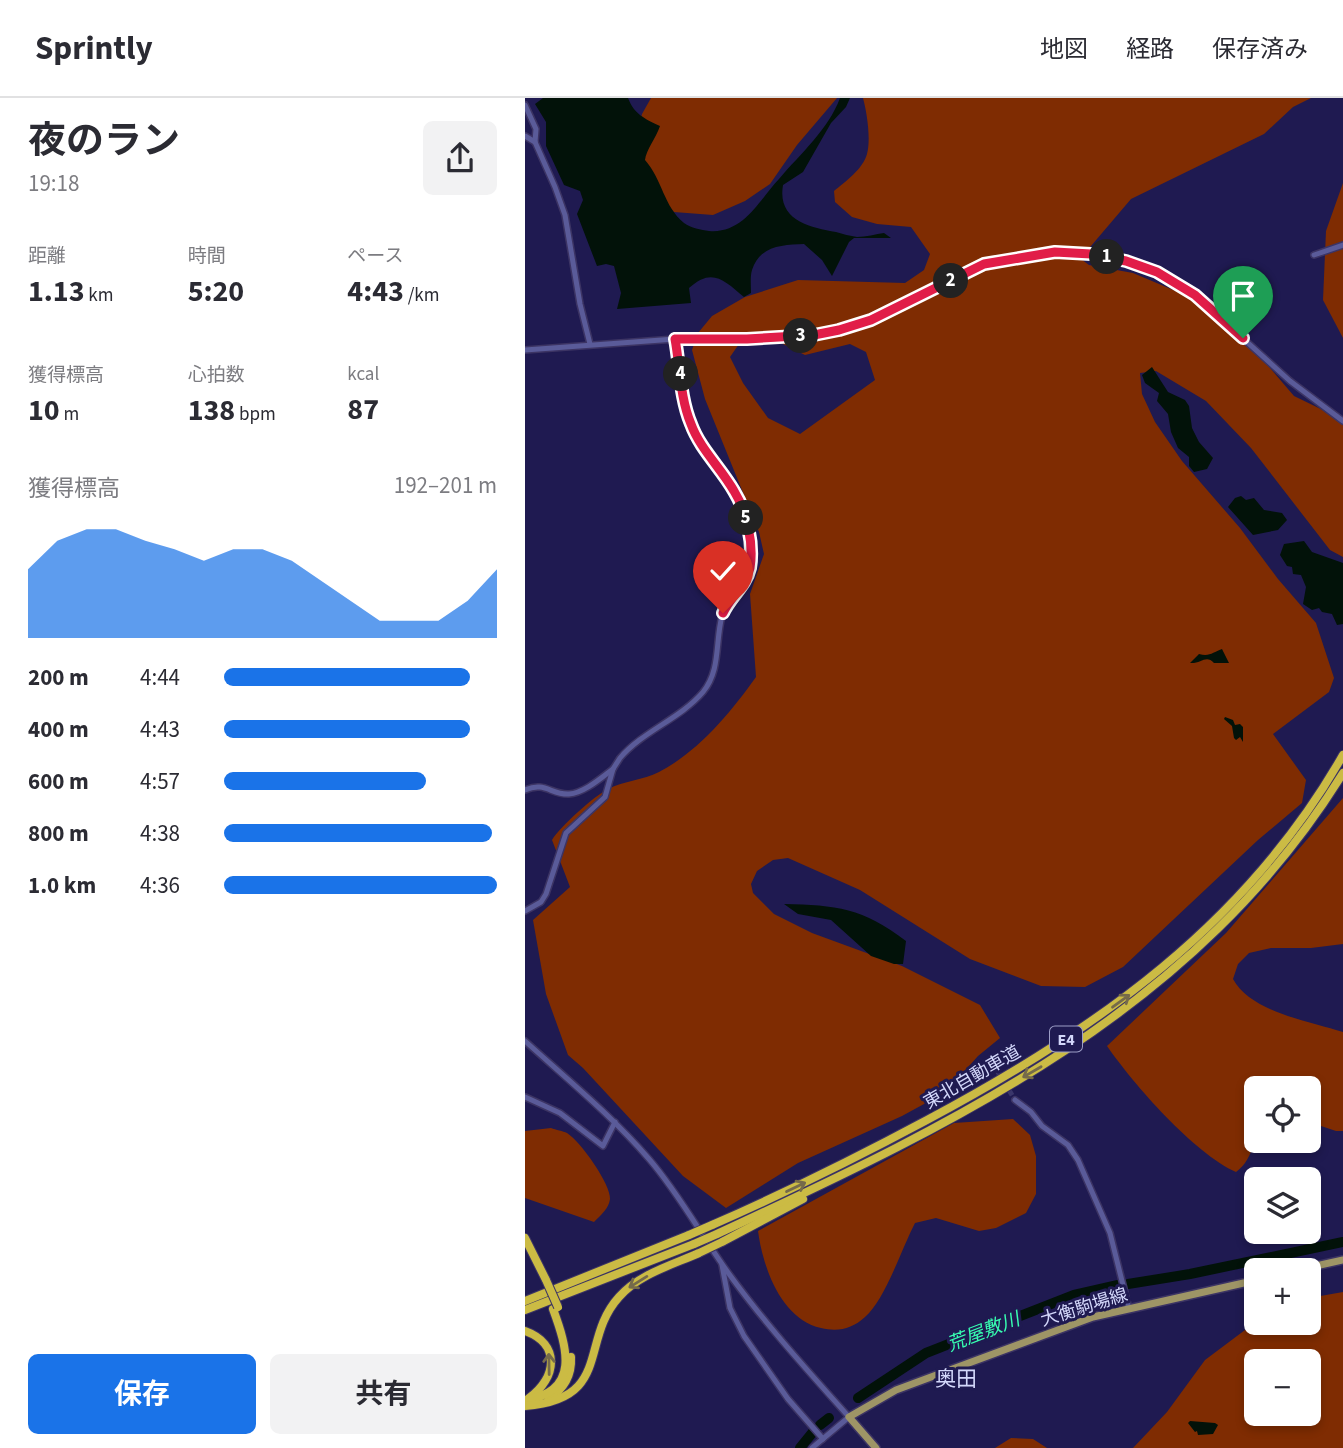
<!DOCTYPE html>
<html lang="ja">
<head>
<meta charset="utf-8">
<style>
  :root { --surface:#fff; --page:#f2f2f3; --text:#2b2b33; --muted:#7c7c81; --line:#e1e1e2; --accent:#1a73e8 }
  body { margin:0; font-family:"Source Sans 3","Noto Sans JP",sans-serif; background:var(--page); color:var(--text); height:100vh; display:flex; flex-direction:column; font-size:26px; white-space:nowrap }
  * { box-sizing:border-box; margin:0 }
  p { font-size:23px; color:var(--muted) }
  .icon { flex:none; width:38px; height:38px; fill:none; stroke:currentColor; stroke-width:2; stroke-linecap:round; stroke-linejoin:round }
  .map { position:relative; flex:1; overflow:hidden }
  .details { display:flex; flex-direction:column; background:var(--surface); width:525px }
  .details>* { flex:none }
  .buttons { position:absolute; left:719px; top:978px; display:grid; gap:14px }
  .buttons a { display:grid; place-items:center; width:77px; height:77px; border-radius:10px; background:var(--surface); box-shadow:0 4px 10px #0003; font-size:35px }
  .pin { position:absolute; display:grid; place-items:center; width:60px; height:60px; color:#fff; margin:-72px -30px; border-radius:50% 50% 50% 0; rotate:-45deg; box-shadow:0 0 7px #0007 }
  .pin .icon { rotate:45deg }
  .km { position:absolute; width:35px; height:35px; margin:-18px; border-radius:50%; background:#222; color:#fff; font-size:19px; line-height:35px; text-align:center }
  .round { display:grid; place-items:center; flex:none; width:74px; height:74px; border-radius:10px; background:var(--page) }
  .summary { display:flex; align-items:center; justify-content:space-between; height:119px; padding:0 28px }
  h1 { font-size:38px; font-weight:700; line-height:52px }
  .figures { display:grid; grid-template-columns:repeat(3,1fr); gap:10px; height:119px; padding:7px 28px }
  .figures div { display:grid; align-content:center }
  .figures b { font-size:30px; font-weight:700 }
  .figures small { font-size:19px; font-weight:400 }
  .figures p { font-size:19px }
  .chart { height:196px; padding:14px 28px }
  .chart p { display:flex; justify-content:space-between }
  .chart svg { width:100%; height:126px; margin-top:7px; fill:var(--accent); opacity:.7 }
  .action { display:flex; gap:14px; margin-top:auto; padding:14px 28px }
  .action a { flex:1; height:80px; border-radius:10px; background:var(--accent); color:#fff; font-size:28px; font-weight:700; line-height:80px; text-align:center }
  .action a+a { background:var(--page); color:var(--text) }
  ul { padding:0 28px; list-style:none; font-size:23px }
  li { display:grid; grid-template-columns:112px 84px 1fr; align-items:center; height:52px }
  li i { height:18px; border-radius:9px; background:var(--accent) }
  header { display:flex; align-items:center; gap:42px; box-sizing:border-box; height:98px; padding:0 35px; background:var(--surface); border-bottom:2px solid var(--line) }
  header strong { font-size:33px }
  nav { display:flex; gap:38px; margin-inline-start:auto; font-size:24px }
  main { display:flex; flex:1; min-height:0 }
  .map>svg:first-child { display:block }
  .green { fill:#7f2c02; fill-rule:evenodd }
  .water { fill:#021209 }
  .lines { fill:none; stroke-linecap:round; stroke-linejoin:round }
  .river { stroke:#021209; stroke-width:10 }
  .minor-tunnel { stroke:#3a366a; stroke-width:5; stroke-dasharray:5 2.5; stroke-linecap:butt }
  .minor-casing { stroke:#3c3464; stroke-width:8 }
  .major-casing { stroke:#3c3464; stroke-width:10 }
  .highway-casing { stroke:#3c3464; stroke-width:10 }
  .minor { stroke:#5a5b99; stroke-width:5 }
  .major { stroke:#9e9566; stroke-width:7 }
  .highway { stroke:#cbbb44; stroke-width:8 }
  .highway-bridge-casing { stroke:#3c3464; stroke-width:10; stroke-linecap:butt }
  .highway-bridge { stroke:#cbbb44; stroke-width:8 }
  .oneway { stroke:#756a4a }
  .route-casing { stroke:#fff; stroke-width:14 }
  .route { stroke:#e11d48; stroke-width:9 }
  .labels { text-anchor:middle; stroke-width:6; stroke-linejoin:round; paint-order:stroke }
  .shield { fill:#1f1a51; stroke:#9d9ec7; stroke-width:2 }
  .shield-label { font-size:16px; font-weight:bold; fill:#d3d7fa }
  .street-label { font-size:18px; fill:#d3d7fa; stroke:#1f1a51 }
  .water-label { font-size:19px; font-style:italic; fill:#37feb1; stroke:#1f1a51 }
  .quarter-label { font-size:21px; fill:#d3d7fa; stroke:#1f1a51 }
</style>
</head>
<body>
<header>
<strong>Sprintly</strong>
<nav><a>地図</a><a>経路</a><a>保存済み</a></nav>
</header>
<main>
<section class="details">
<div class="summary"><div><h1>夜のラン</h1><p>19:18</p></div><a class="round"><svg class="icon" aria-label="share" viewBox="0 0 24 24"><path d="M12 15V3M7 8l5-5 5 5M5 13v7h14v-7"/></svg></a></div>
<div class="figures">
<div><p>距離</p><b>1.13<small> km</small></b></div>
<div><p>時間</p><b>5:20</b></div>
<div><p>ペース</p><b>4:43<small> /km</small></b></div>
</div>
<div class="figures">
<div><p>獲得標高</p><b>10<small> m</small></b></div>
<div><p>心拍数</p><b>138<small> bpm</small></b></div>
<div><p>kcal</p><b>87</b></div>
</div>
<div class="chart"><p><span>獲得標高</span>192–201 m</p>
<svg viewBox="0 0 160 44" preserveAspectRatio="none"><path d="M0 44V20L10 10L20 6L30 6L40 10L50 13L60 17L70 13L80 13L90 17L100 24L110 31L120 38L130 38L140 38L150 31L160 20V44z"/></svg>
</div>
<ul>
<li><b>200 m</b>4:44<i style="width:90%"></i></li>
<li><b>400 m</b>4:43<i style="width:90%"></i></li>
<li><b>600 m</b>4:57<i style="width:74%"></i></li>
<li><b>800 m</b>4:38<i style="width:98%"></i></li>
<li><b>1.0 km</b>4:36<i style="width:100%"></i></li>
</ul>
<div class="action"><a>保存</a><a>共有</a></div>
</section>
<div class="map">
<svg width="818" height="1350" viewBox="0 0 818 1350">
  <rect width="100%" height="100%" fill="#1f1a51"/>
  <!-- green -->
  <g class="green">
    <polygon points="126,0 312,0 272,47 245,86 220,103 188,117 149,114 124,90 108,55 117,16"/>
    <path d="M338,0h448l-18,9 -29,27 -133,65 -40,47 -9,7 -1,6 8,6 44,8 78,33 35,34 48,56 35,17 14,10v134l-13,-7 -79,-102 -45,-47 -50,-30 -16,2 2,21 13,28 27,39 58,67 38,51 38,44 18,55 -5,14 -56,42 33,46 -4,23 -44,37 -135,127 -38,20 -44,-1 -71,-27 -110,-69 -72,-32 -15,2 -16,11 -6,13 2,9 21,21 38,19 90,33 78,39 20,33 -22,18 -32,36 -44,24 -104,47 -72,45 -43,-32 -100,-108 -15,-13 -22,-61 -13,-74 37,-33 -18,-47c8,-13 42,-44 56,-51 16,-8 35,-9 51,-17 39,-20 72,-60 97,-95l-6,-83 14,-40 -5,-22 -54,-133 -13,-49 6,-17 14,-17 33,-19 53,-17 107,3 19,-13 6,-16 -19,-27 -34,-3 -25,-7 -17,-15 -1,-11c11,-9 29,-22 33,-37 4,-15 0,-41 -4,-56zM254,244l26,13 45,-11 16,8 9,28 -75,54 -32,-16 -25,-35 -13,-26 9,-13z"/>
    <polygon points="818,85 818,240 798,202 801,133"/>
    <path d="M818,700v146l-32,4h-40l-22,5 -11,11 -5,15c18,33 75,42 110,53v99h-7l-27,-9v-34h-52c0,27 3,67 -21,84 -42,-19 -102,-87 -129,-126l119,-113z"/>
    <path d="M488,1021l17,16 6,21v38l-10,19 -30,15 -17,3 -43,-13 -21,5c-13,25 -30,77 -50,94 -13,12 -27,15 -44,11 -40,-9 -58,-60 -63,-97l196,-108z"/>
    <path d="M26,1030c5,2 12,3 16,5 13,8 44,51 43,66 -1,9 -9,16 -16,23l-69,-24v-67z"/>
    <path d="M818,1194v156h-210l34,-36 38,-52 40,-30 13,-7h51v-25zM732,1264h52v52h-52z"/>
    <polygon points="486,1340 508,1341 522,1350 470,1350"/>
  </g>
  <!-- water -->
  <g class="water">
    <path d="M18,0h85c6,16 17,21 32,28 -4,12 -14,24 -15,34 17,19 19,47 39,63 7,5 17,7 25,8 35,3 50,-31 70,-52 22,-26 49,-49 61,-81h10l-4,9 -15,16 -28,49 -20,13c-6,35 26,42 53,47 7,2 14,4 21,5 9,0 19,-3 27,-4l7,5h-37l-5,4 -17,34 -10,-16 -18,-16c-21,1 -44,1 -52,26 -2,6 -1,16 -1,23l-7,4c-20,-17 -32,-30 -55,-9l2,15 -74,6 4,-16 -7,-27 -8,-2 -9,2 -20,-52 6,-14 -3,-9 -16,-6 -18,-39v-24l-11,-18z"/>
    <polygon points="627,269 643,294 660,302 664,308 667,330 674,344 688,360 682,371 669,374 664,368 664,359 653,350 646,334 643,316 632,303 634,295 620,285 617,277"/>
    <polygon points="716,398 721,402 729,400 739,412 757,415 762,422 753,432 728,437 703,409 710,400"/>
    <polygon points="779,443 787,454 818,465 818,526 812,527 807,516 797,514 794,510 787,512 778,506 781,489 776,477 768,476 767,469 762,468 755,457 759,446"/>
    <path d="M697,551l7,14h-15c-8,-9 -13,1 -24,0l9,-9c11,3 14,-2 23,-5z"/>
    <polygon points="700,619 708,622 710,627 715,626 718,629 718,644 715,639 711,642 709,640 707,628 699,621"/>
    <path d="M259,806c52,1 79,4 122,37l-3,23h-9l-23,-8 -40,-36 -33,-6z"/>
    <polygon points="665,1323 690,1325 693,1327 688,1336 673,1337 672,1333 670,1334 663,1325"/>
  </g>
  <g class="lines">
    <!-- river -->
    <g class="river">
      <polyline points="603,1186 665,1176 818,1144"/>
      <polyline points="333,1300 401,1255 549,1197 593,1187"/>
      <polyline points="295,1327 304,1320"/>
      <polyline points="275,1350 288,1334"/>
    </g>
    <!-- minor-tunnel -->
    <polyline class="minor-tunnel" points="465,961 490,1002"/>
    <defs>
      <g id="minor">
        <polyline points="0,7 11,31 10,44 30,89 40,117 55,206 65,246"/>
        <polyline points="0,38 10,44"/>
        <polyline points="789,157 818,147"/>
        <polyline points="0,252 150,241 222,241 289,237 346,222 459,166 530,154 566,156 601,163 632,174 670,197 765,283 818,323"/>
        <path d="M0,692c20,-9 26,5 44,4 15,-1 32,-16 44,-25"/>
        <path d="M0,813l16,-9 5,-8 20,-61 39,-36 8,-28 7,-11c23,-27 60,-39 83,-66 18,-22 12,-50 19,-76 5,-17 23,-27 27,-45 2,-10 1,-21 0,-31 -4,-53 -42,-73 -59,-117 -9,-26 -11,-57 -15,-84"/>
        <path d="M0,943c42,38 87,75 124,118 32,37 54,80 83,119 36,49 77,94 117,139l-37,31"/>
        <polyline points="0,999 35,1015 78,1048 90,1024"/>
        <polyline points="490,1002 506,1014 517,1028 543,1047 553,1062 585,1135 604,1211"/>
        <polyline points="197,1167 205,1210 219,1238 263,1301 298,1341"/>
      </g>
      <g id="major">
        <polyline points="773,1172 818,1162"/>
        <polyline points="351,1350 324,1319 371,1292 568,1219 732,1182"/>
      </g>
      <g id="highway">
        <path d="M187,1127c73,-32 144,-67 215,-105 169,-90 319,-195 416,-365"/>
        <path d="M192,1136c243,-113 480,-225 626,-461"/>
        <polyline points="0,1140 21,1182"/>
        <polyline points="197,1144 278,1101"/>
        <polyline points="0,1203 164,1137"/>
        <polyline points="0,1212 169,1146"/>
        <path d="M0,1233c36,13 32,47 4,67"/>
        <path d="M24,1301c15,-11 23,-23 22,-42"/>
        <path d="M0,1302c56,-8 42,-53 28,-91"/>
        <path d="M0,1308c88,-7 54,-65 94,-109 20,-23 53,-32 80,-44"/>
      </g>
    </defs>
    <!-- minor casing -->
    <use href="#minor" class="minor-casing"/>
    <!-- major casing -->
    <use href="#major" class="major-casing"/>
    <!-- highway casing -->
    <use href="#highway" class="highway-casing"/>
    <!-- minor -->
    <use href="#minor" class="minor"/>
    <!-- major -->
    <use href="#major" class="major"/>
    <!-- highway -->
    <use href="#highway" class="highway"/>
    <defs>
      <g id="highway-bridge">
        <polyline points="164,1137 187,1127"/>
        <polyline points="169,1146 192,1136"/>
        <polyline points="174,1155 197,1144"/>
        <polyline points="21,1182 33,1209"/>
      </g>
    </defs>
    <!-- highway-bridge casing -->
    <use href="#highway-bridge" class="highway-bridge-casing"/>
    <!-- highway-bridge -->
    <use href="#highway-bridge" class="highway-bridge"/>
  </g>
  <!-- one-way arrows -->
  <defs><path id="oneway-shaft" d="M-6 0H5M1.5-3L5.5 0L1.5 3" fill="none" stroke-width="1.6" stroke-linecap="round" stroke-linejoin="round" transform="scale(1.75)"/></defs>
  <g class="oneway">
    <use href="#oneway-shaft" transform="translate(596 903) rotate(-36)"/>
    <use href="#oneway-shaft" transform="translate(507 974) rotate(150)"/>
    <use href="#oneway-shaft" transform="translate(271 1089) rotate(-26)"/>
    <use href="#oneway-shaft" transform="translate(113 1184) rotate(148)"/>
    <use href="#oneway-shaft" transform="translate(24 1266) rotate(-91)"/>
  </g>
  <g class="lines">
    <defs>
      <path id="route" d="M198,515c7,-16 23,-27 27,-45 4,-24 -3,-56 -16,-77 -13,-23 -34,-42 -43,-67 -11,-26 -11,-58 -16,-85h72l67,-4 25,-5 32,-10 113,-56 71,-12 36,2 35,7 31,11 38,23 48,43"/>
    </defs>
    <!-- route casing -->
    <use href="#route" class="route-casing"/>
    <!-- route -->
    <use href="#route" class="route"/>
  </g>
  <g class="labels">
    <!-- shield labels -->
    <rect class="shield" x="525" y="928.5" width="32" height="25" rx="5"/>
    <g class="shield-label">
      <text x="541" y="947">E4</text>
    </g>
    <!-- street labels -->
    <g class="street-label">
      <text transform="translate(447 979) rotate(-30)" y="6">東北自動車道</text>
      <text transform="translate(559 1209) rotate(-17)" y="6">大衡駒場線</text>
    </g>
    <!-- water labels -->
    <g class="water-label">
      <text transform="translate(458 1233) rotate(-21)" y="7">荒屋敷川</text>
    </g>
    <!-- quarter labels -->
    <g class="quarter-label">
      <text x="431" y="1288">奥田</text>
    </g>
  </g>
</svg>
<div class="buttons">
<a><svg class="icon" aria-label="locate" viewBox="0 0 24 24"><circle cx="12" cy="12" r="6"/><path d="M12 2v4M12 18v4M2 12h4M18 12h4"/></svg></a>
<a><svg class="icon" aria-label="layers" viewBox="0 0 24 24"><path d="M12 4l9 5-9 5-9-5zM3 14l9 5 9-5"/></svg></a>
<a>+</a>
<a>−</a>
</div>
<div class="pin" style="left:718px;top:240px;background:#1e9e55"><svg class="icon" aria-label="arrive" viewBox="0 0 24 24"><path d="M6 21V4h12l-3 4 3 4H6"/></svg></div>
<div class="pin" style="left:198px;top:515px;background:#d93025"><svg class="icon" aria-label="check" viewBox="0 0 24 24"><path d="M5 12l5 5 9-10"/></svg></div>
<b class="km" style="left:582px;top:159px">1</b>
<b class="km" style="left:426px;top:183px">2</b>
<b class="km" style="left:276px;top:238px">3</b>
<b class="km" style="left:156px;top:276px">4</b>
<b class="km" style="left:221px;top:420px">5</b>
</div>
</main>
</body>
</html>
